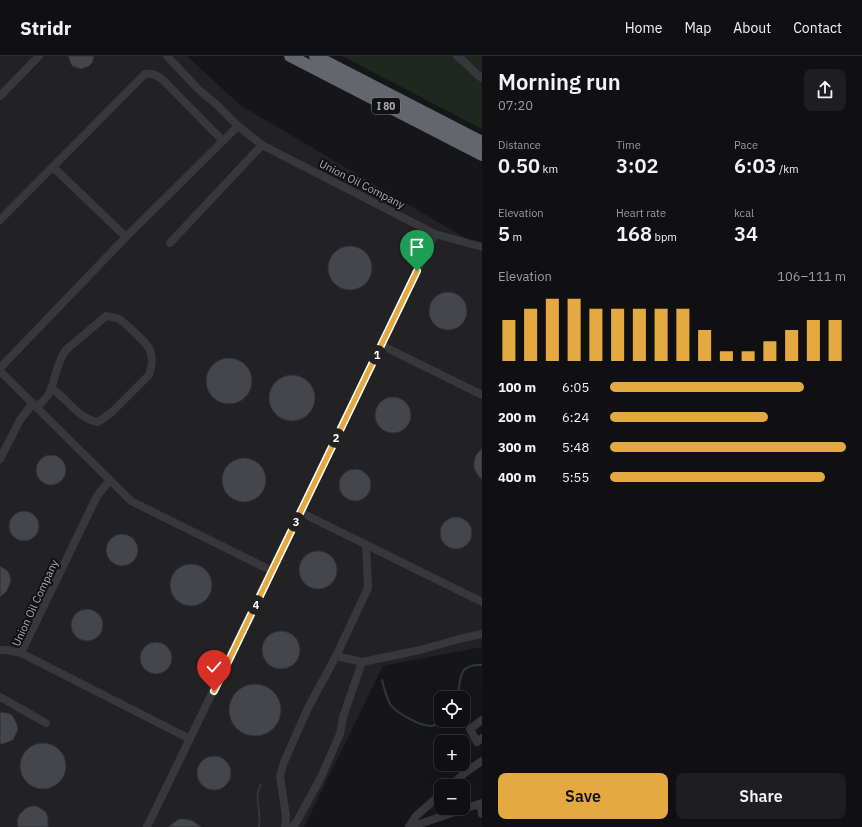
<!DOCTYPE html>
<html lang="en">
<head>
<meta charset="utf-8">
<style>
  :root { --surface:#101012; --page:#1e1e20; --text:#f1f3f6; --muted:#9c9d9f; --line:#303032; --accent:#e4a941 }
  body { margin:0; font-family:"IBM Plex Sans",sans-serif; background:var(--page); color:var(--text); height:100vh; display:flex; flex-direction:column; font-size:15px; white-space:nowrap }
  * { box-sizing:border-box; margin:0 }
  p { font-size:13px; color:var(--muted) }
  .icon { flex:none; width:22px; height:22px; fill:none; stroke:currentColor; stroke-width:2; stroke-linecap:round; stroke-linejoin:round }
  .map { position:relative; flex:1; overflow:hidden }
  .sheet { display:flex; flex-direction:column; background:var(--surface); width:380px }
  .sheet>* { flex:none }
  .fabs { position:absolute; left:434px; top:635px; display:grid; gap:8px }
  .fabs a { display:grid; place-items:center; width:36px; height:36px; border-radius:8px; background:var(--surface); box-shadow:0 4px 16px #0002,0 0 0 1px var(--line); font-size:20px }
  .pin { position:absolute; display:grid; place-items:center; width:34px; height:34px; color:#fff; margin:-41px -17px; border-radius:50% 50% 50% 0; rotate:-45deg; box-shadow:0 0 4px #0007 }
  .pin .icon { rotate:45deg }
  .km { position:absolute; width:20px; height:20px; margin:-10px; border-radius:50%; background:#222; color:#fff; font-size:11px; line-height:20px; text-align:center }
  .round { display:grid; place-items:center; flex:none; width:42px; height:42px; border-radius:8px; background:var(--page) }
  .head { display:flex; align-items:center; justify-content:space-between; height:68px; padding:0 16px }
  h1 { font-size:22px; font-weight:600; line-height:30px }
  .figures { display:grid; grid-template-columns:repeat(3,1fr); gap:6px; height:68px; padding:4px 16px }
  .figures div { display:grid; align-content:center }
  .figures b { font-size:20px; font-weight:600 }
  .figures small { font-size:11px; font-weight:400 }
  .figures p { font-size:11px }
  .chart { height:112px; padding:8px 16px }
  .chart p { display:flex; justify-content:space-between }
  .chart svg { width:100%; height:72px; margin-top:4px; stroke:var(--accent); stroke-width:6 }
  .action { display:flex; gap:8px; margin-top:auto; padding:8px 16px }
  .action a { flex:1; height:46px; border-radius:8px; background:var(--accent); color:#111; font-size:16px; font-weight:600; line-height:46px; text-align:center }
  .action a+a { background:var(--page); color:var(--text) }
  ul { padding:0 16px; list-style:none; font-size:13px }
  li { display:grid; grid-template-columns:64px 48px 1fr; align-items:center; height:30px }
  li i { height:10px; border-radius:5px; background:var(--accent) }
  header { display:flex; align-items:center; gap:24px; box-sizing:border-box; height:56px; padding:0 20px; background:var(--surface); border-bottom:1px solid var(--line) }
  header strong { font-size:19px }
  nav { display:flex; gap:22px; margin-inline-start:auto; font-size:14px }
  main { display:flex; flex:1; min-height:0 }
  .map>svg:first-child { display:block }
  .built { fill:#222225 }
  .green { fill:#202721 }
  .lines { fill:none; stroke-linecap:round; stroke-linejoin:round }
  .stream { stroke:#2f373d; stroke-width:2 }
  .building { fill:#45464b; stroke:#303034 }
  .minor { stroke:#37383c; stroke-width:8 }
  .highway { stroke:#64666d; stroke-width:12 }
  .route-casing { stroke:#fff; stroke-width:8 }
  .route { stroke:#e4a941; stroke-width:5 }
  .labels { text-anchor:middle; stroke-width:4; stroke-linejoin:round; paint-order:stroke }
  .shield { fill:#111113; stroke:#7b7e86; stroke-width:1 }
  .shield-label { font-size:10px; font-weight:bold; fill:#a9adb7 }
  .street-label { font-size:11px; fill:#a9adb7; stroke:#111113 }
</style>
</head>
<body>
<header>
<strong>Stridr</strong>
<nav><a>Home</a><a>Map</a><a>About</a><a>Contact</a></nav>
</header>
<main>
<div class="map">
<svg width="482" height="771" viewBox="0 0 482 771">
  <rect width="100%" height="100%" fill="#161618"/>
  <!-- built -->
  <polygon class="built" points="0,0 187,0 240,49 482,192 482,591 383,610 304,771 0,771"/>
  <!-- green -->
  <polygon class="green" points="342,0 482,0 482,73"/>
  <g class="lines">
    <!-- stream -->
    <g class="stream">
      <path d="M382,624c2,8 4,16 8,24 6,9 30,22 41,22 5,-1 10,-3 14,-6"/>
      <path d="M457,642c5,-19 -1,-34 25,-33"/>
      <path d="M259,771c3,-15 -6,-29 2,-43"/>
    </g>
  </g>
  <!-- building -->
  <g class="building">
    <polygon points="68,0 94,0 92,7 89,10 81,13 72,10"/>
    <circle cx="350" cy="212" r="22"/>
    <circle cx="448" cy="255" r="19"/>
    <circle cx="229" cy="325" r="23"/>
    <circle cx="292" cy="342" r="23"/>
    <circle cx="393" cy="359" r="18"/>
    <polygon points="482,392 482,424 477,418 474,412 474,405 476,399"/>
    <circle cx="51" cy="414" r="15"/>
    <circle cx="244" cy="424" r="22"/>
    <circle cx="355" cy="429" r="16"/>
    <circle cx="24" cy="470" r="15"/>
    <circle cx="456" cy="477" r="16"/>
    <circle cx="122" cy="494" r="16"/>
    <circle cx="318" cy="514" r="19"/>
    <circle cx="191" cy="529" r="21"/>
    <polygon points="0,510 8,515 10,520 11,525 7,535 0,541"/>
    <circle cx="87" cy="569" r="16"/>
    <circle cx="281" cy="594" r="19"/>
    <circle cx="156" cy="602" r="16"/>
    <circle cx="255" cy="654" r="26"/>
    <polygon points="0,656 7,657 12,659 17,668 18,674 13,684 3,688 0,688"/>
    <circle cx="43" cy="710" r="23"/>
    <circle cx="214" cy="717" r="17"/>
    <polygon points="31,750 37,750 46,756 48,762 48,771 18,771 17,765 19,759 26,752"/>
    <polygon points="179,763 185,763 191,764 202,771 168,771"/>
  </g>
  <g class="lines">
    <!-- minor -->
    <g class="minor">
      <polyline points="167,0 198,33 217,49 238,70 262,89 435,178 482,191"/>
      <path d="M457,0c10,6 15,16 25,22"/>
      <polyline points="0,40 39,0"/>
      <polyline points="53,111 126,181"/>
      <path d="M0,164l145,-146c7,-1 11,1 17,5l61,62"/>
      <polyline points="170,187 262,89"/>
      <polyline points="381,289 482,339"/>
      <polyline points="0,312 126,181 238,70"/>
      <polyline points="0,315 131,445 272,515"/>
      <path d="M37,351c4,-4 10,-9 13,-15 5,-13 7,-30 16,-42l40,-34c5,1 9,1 13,3 6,4 29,25 31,31 3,8 2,17 -1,25l-37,37 -14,10c-20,-3 -31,-24 -47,-34"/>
      <polyline points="0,403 20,364 33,347"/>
      <polyline points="110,424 97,440 21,597 190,683"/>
      <polyline points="300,456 482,546"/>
      <polyline points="0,594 7,594 21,597"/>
      <polyline points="362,606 420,594 459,583 482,578"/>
      <polyline points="0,641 46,667"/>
      <polyline points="482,664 470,673 477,686 482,682"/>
      <polyline points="450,730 466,716 482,705"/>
      <polyline points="480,748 482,758"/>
      <polyline points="147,771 435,178"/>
      <polyline points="285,771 286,760 280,720 284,706 308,652 336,600 368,532 366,489"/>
      <polyline points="292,771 296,767 321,721 340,678 343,661 362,606 336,600"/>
      <polyline points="409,771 416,760 441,738"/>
      <polyline points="410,771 482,747"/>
    </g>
    <!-- highway -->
    <g class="highway">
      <polyline points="290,0 482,99"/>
      <polyline points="315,0 482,86"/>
    </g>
  </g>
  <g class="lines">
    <defs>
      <polyline id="route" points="214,635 417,215"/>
    </defs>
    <!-- route casing -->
    <use href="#route" class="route-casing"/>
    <!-- route -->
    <use href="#route" class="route"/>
  </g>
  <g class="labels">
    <!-- shield labels -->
    <rect class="shield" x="372" y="42" width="28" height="16" rx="3"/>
    <g class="shield-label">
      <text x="386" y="54">I 80</text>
    </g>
    <!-- street labels -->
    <g class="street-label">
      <text transform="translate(362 128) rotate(27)" y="4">Union Oil Company</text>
      <text transform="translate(35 547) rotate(-65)" y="4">Union Oil Company</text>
    </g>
  </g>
</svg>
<div class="fabs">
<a><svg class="icon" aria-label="locate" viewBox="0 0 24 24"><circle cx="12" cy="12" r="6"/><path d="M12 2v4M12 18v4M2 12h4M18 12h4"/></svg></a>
<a>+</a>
<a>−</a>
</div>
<div class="pin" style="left:417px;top:215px;background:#1e9e55"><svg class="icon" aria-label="arrive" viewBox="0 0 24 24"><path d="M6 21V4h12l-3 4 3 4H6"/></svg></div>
<div class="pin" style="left:214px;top:635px;background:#d93025"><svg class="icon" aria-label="check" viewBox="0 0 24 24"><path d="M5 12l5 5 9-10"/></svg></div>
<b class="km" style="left:377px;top:299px">1</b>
<b class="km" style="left:336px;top:382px">2</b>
<b class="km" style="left:296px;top:466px">3</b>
<b class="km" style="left:256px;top:549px">4</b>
</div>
<section class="sheet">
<div class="head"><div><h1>Morning run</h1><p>07:20</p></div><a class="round"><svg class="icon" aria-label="share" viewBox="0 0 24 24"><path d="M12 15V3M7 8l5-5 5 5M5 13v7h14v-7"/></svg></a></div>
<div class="figures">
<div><p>Distance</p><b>0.50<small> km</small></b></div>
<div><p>Time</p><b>3:02</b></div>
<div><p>Pace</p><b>6:03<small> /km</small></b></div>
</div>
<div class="figures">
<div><p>Elevation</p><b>5<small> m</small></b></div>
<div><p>Heart rate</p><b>168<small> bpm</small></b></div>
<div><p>kcal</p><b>34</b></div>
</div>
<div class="chart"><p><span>Elevation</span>106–111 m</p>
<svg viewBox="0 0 160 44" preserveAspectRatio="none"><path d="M5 44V19M15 44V12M25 44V6M35 44V6M45 44V12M55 44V12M65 44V12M75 44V12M85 44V12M95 44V25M105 44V38M115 44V38M125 44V32M135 44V25M145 44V19M155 44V19"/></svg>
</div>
<ul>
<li><b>100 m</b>6:05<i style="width:82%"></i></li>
<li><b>200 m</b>6:24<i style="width:67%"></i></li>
<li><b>300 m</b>5:48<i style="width:100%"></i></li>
<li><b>400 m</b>5:55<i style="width:91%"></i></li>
</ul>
<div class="action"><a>Save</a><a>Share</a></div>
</section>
</main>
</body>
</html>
